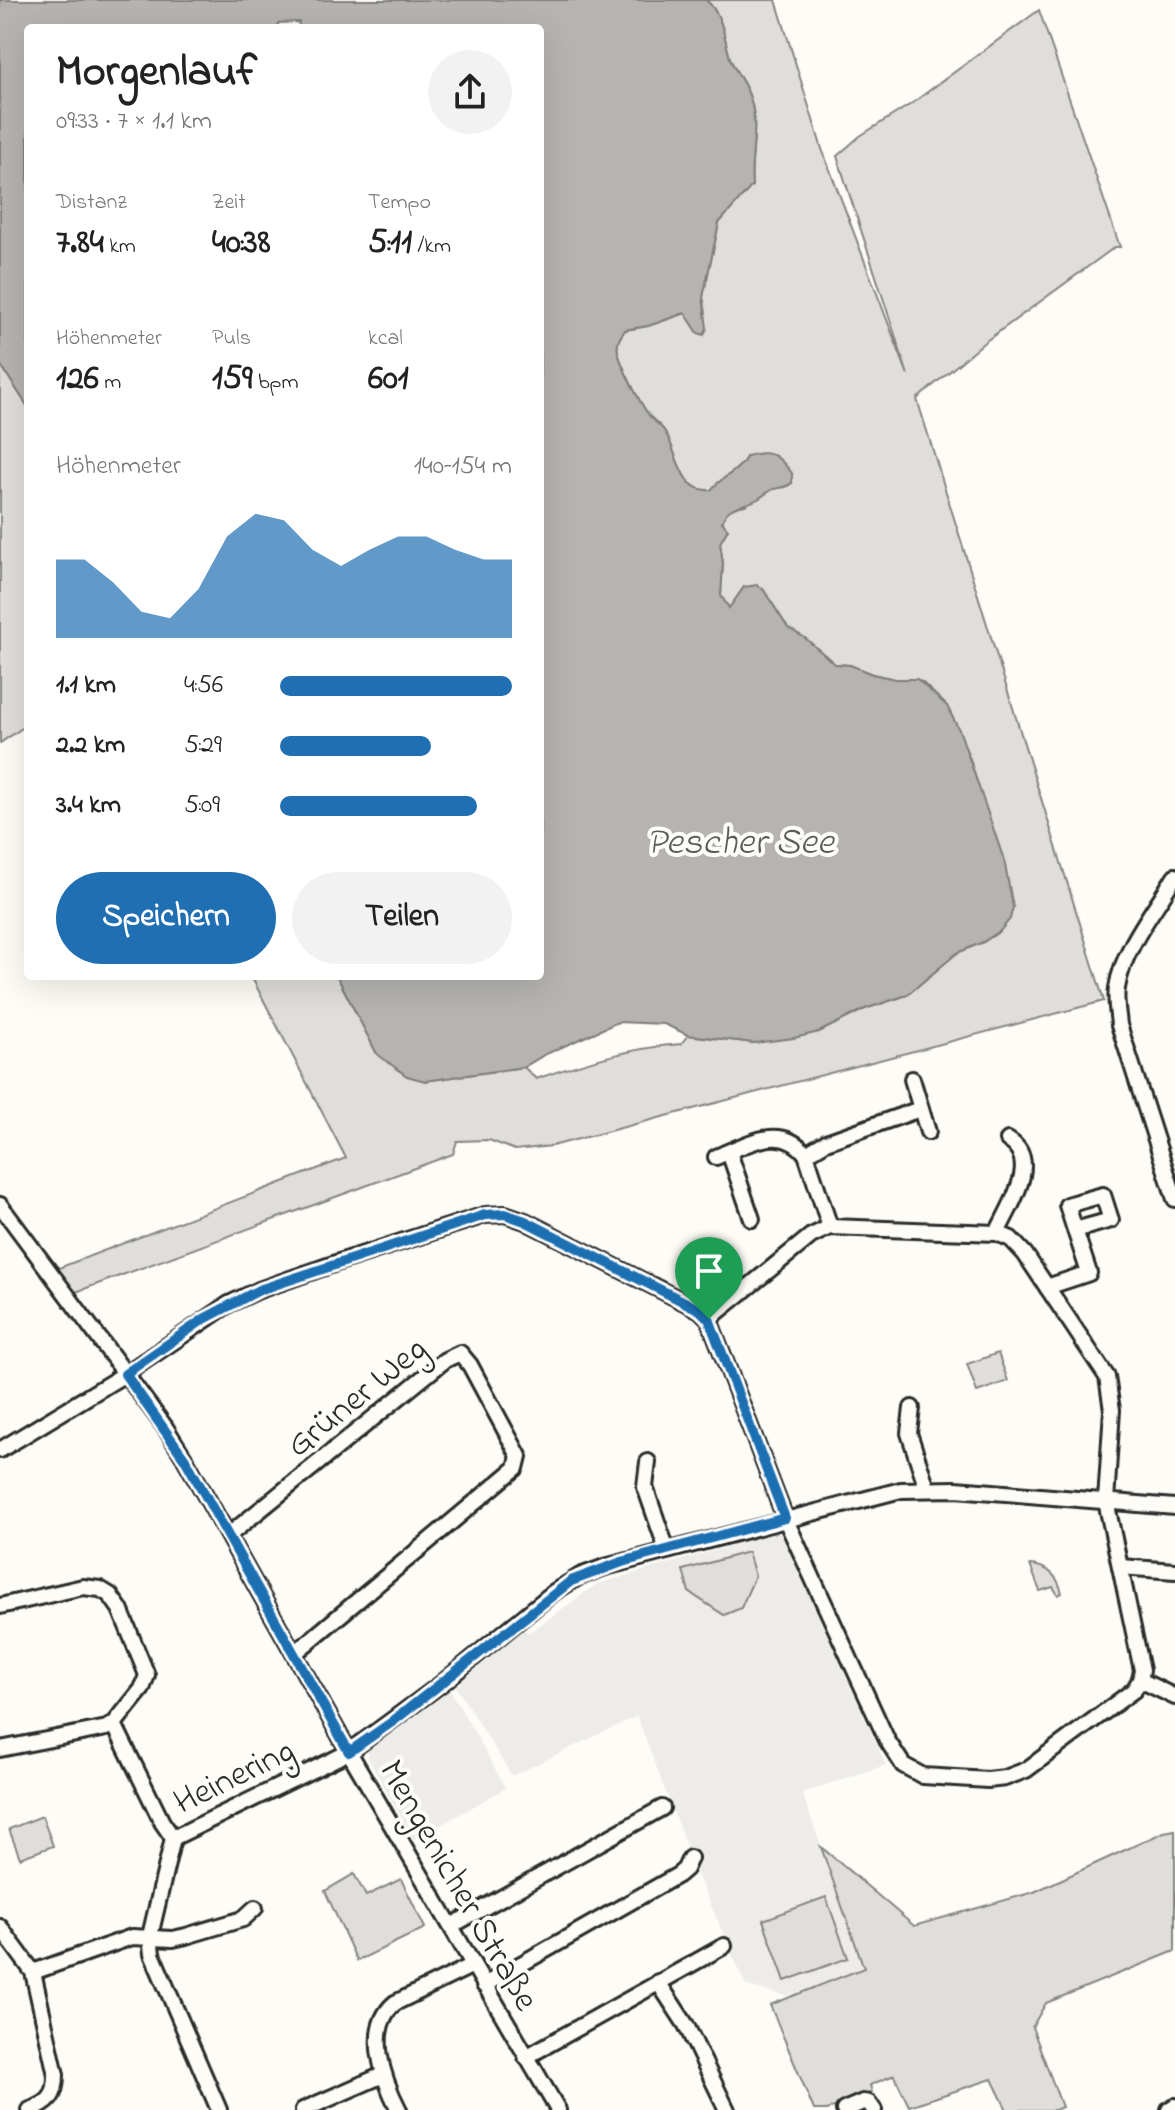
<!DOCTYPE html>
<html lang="de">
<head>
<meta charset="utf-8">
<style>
  :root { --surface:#fff; --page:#f2f2f2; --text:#222; --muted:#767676; --accent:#1f6fb2 }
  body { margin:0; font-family:"Indie Flower",sans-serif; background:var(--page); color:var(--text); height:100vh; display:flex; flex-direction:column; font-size:30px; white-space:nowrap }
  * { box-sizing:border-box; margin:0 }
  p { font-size:26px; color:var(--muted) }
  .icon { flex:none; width:44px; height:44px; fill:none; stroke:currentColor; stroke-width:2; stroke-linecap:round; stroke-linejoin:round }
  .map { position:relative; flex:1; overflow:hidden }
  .drawer { position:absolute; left:24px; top:24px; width:520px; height:956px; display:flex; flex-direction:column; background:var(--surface); border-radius:8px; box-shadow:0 8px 32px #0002 }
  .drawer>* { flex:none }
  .pin { position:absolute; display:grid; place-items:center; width:68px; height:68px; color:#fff; margin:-82px -34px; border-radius:50% 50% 50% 0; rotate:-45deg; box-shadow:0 0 8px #0007 }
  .pin .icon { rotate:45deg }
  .round { display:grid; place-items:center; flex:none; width:84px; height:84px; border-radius:42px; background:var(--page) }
  .headline { display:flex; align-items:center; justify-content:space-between; height:136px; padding:0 32px }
  h1 { font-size:44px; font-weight:700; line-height:60px }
  .figures { display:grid; grid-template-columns:repeat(3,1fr); gap:12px; height:136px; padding:8px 32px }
  .figures div { display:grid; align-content:center }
  .figures b { font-size:34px; font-weight:700 }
  .figures small { font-size:22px; font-weight:400 }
  .figures p { font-size:22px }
  .chart { height:224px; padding:16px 32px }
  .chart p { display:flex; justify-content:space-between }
  .chart svg { width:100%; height:144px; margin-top:8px; fill:var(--accent); opacity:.7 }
  .cta { display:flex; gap:16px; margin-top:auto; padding:16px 32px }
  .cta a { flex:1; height:92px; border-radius:48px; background:var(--accent); color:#fff; font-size:32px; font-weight:700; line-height:92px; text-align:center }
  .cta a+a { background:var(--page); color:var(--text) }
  ul { padding:0 32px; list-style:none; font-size:26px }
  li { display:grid; grid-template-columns:128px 96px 1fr; align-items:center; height:60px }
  li i { height:20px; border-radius:10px; background:var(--accent) }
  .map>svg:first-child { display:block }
  .built { fill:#edece8 }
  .green { fill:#dfdeda; stroke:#858482; stroke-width:2 }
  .water { fill:#b5b4b1; stroke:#7e7d7b; stroke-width:2 }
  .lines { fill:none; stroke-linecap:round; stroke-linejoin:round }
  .minor-casing { stroke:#2b2b2b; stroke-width:20 }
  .major-casing { stroke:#2b2b2b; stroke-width:22 }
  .minor { stroke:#fdfcf7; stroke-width:14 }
  .major { stroke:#fdfcf7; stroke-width:16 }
  .route-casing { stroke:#fff; stroke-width:16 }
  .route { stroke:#1f6fb2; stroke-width:10 }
  .labels { text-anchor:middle; stroke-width:8; stroke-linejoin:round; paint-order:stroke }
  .street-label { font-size:36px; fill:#2b2b2b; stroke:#fdfcf7 }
  .water-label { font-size:38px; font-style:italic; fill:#5b5b5a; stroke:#fdfcf7 }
</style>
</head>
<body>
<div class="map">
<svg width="1175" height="2110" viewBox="0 0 1175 2110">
  <rect width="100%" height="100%" fill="#fdfcf7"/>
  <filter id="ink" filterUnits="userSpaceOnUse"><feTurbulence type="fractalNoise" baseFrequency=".0125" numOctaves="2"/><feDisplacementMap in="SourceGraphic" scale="16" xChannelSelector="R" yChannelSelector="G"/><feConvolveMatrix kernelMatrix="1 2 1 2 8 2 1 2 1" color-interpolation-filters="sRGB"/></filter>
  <g filter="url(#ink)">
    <!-- built -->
    <g class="built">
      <polygon points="780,1532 886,1765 802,1793 864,1968 787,1996 746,1986 694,1867 637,1716 512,1776 456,1687 523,1629 529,1633 597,1584"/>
      <polygon points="450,1690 506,1788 414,1840 368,1758 368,1751"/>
    </g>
    <!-- green -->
    <g class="green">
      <path d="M706,0h70l46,149 86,226 -71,-219 23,-20 51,-32 128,-94 81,237h-5l-133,97 -65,55 187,602 -552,145 -37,4 -26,-10 -32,1 -4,13 -380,139 -17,-24 290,-111 -95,-182h86l40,78 48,27 99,-14 12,12c48,-17 95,-31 145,-35l7,-9 66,8 65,-11 46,-23 42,-14 50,-42 26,-11 17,-11 -17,-128 -13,-44 -23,-53 -25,-24 -27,-3 -23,-5 -22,-9 -15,-1 -30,-26 -17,-10 -25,-39 -19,-2 -14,22 -9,-13 2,-32 -3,-21 4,-28 7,-7 14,-3 27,-16 14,-2 6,-4 -45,-27c-10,18 -24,19 -36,34 -32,3 -33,-38 -46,-58 -4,-7 -12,-11 -17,-18 -9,-13 -26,-46 -30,-62 -2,-9 2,-15 7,-22l23,-4 38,-13 12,19 8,-19 -3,-16 16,-74 33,-38c-3,-28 8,-58 -2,-87 -4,-14 -15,-26 -20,-40 -6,-20 -7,-43 -24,-58z"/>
      <polygon points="0,364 28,407 28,724 0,743"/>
      <polygon points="998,1353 1008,1381 977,1392 967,1364"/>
      <polygon points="748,1552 755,1576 741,1608 724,1615 689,1592 683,1570"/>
      <path d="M1030,1565c17,1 28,11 32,28l-4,2 -5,-8 -13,4z"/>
      <polygon points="42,1816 53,1846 20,1858 9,1829"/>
      <polygon points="1175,1830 1175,1951 1046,2003 1032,2027 1062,2107 1055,2110 1007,2110 992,2079 909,2106 894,2075 870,2085 872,2092 827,2110 814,2110 770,2005 864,1968 821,1847 914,1926 1034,1892 1164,1832"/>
      <polygon points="354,1874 366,1896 401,1879 425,1928 357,1961 325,1891"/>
      <polygon points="826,1897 848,1958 785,1981 763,1920"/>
    </g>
    <!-- water -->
    <path class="water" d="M0,0h706c17,15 18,38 24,58 5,14 16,26 20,40 10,29 -1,59 2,88l-33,37 -16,74 4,31 -3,7 -6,-2 -13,-20 -37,13 -23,4c-5,7 -9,13 -7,22 4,16 21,49 30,62 5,7 13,11 17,18 13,20 14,61 46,58 12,-15 26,-16 36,-34 24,-7 30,-2 45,17v10c-7,5 -11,4 -18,6 -6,2 -11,7 -16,10 -14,8 -31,5 -36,23l6,7 -8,14 3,20 -2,33 8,12 15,-21 13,-2 6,4 25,39 17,10 30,26 15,1 22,9 23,5h22l30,27 13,26 44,128 9,47 -3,12 -10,12 -17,11 -26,11 -50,42 -42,14 -46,23 -25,6 -40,5 -66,-8 -24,-11 -46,-2 -74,33 -20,12 -99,14 -18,-5 -30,-22 -40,-78h203v-948h-242l1,-6 -20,1 -3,5h-248v379l-28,-43z"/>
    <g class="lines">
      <defs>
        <g id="minor">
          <path d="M1175,876c-20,34 -52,72 -58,112 -2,12 1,25 2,37l56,174"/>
          <polyline points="912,1079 928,1132"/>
          <polyline points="729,1152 752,1219"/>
          <polyline points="806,1154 826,1142 920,1109"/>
          <path d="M716,1157c30,-12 65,-35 90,-3l24,73"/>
          <polyline points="0,1205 165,1427 185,1459 349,1752 558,2110"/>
          <path d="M997,1233c12,-26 45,-73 11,-93"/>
          <polyline points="1047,1287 1089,1273 1075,1230 1111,1220 1103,1195 1067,1205 1075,1230"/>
          <polyline points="912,1408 909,1433 927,1488"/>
          <polyline points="0,1450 125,1374 229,1304 259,1290 339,1262 485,1215 505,1214 525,1221 700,1310 709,1319 785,1518 887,1740 903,1765 923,1776 988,1780 1005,1778 1026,1770 1134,1690 1140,1680 1142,1670 1106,1501 1112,1410 1107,1377 1025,1254 1011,1239 997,1233 830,1227 811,1236 709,1319"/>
          <polyline points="648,1462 645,1487 667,1550"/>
          <polyline points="229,1535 445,1360 460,1353 470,1365 519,1456 516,1468 295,1653"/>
          <polyline points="1120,1567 1175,1571"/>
          <polyline points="0,1606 83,1587 100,1589 110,1595 120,1609 147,1675 142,1689 114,1724 162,1822 173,1838 349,1752 441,1684 554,1592 580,1576 605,1567 901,1490 956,1489 1175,1507"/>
          <polyline points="1140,1680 1175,1697"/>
          <polyline points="0,1749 107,1728 114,1724"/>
          <polyline points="173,1838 150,1936 152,1954 219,2110"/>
          <polyline points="451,1926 662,1808"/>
          <path d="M0,1927l33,45 23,103c0,21 -7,29 -26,35"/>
          <polyline points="33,1972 132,1937 173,1939 186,1936 243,1919 255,1908"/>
          <polyline points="658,1982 686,2025 727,2110"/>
          <polyline points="484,1985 678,1875 685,1869 690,1858"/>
          <polyline points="526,2057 724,1946"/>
          <polyline points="303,2110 383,2075"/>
          <path d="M399,2110c-15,-29 -35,-81 -4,-107l78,-38"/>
          <polyline points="844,2110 863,2102 869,2103 874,2110"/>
        </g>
        <polyline id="major" points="1170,2110 1175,2107"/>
      </defs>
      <!-- minor casing -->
      <use href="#minor" class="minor-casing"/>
      <!-- major casing -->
      <use href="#major" class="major-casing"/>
      <!-- minor -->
      <use href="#minor" class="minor"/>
      <!-- major -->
      <use href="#major" class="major"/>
    </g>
  </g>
  <g class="lines" filter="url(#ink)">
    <defs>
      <polygon id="route" points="505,1214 525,1221 700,1310 709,1319 785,1518 622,1562 571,1581 392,1722 349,1752 185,1459 125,1374 204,1319 259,1290 485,1215"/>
    </defs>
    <!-- route casing -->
    <use href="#route" class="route-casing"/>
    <!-- route -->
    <use href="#route" class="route"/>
  </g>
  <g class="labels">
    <!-- street labels -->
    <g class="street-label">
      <text transform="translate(355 1395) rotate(-39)" y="13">Grüner Weg</text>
      <text transform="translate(233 1774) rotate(-26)" y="13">Heinering</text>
      <text transform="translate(461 1884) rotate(60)" y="13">Mengenicher Straße</text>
    </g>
    <!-- water labels -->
    <g class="water-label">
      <text x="740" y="853">Pescher See</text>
    </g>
  </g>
</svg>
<div class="pin" style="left:709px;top:1319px;background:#1e9e55"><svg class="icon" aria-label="arrive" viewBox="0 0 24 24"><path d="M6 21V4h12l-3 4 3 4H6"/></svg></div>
<section class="drawer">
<div class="headline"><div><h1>Morgenlauf</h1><p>09:33 · 7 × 1.1 km</p></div><a class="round"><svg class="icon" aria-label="share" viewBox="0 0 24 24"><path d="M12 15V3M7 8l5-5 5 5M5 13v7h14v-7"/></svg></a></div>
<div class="figures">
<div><p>Distanz</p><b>7.84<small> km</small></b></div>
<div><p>Zeit</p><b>40:38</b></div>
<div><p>Tempo</p><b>5:11<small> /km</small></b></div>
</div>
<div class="figures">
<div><p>Höhenmeter</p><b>126<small> m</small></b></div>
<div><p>Puls</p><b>159<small> bpm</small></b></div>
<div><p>kcal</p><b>601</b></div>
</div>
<div class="chart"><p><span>Höhenmeter</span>140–154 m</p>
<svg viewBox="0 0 160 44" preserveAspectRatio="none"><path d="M0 44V20L10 20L20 27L30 36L40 38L50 29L60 13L70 6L80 8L90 17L100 22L110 17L120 13L130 13L140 17L150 20L160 20V44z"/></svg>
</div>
<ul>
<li><b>1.1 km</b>4:56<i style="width:100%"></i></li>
<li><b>2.2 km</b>5:29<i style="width:65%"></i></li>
<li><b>3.4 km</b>5:09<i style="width:85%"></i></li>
</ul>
<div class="cta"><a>Speichern</a><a>Teilen</a></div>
</section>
</div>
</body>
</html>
